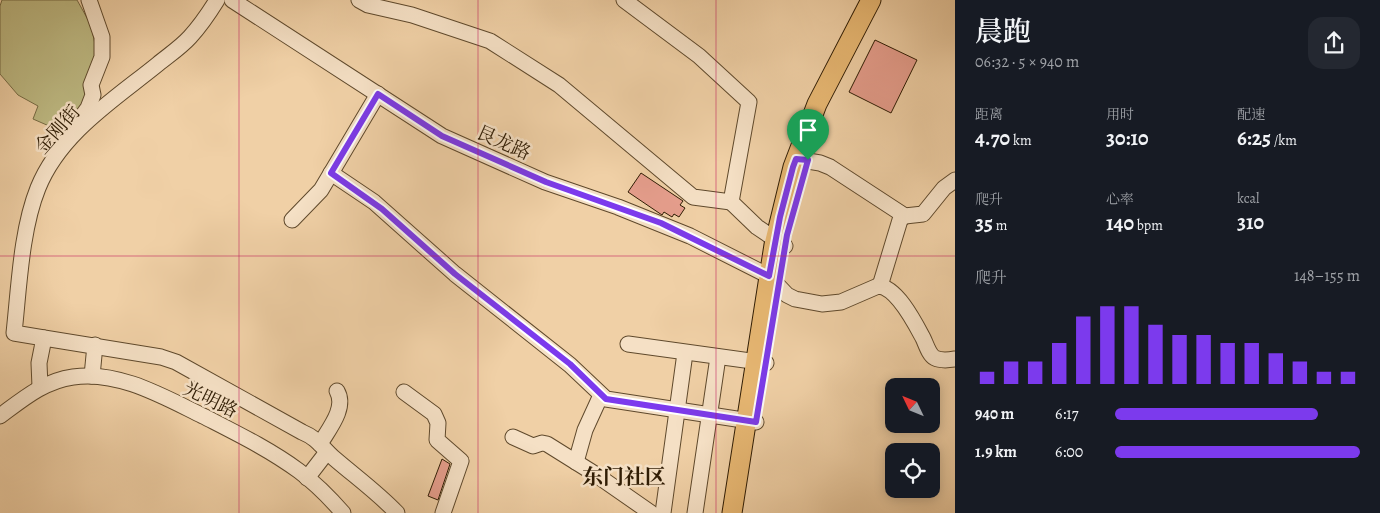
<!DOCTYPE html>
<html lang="zh">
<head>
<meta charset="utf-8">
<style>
  :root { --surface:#171b24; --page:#242831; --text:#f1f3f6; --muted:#9ea1a6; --accent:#7c3aed }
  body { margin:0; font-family:Alegreya,"Noto Serif SC",serif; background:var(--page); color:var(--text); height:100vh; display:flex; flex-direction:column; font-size:19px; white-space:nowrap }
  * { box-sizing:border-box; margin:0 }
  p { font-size:16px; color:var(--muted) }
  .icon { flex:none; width:28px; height:28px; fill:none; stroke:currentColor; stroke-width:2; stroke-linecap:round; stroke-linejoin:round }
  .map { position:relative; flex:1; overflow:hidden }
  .drawer { display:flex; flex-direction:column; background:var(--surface); width:425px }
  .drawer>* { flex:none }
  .needle { width:32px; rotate:313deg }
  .fabs { position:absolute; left:885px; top:378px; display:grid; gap:10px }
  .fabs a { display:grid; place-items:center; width:55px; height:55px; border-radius:10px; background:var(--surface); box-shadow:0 2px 12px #0003; font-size:25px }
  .pin { position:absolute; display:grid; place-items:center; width:42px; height:42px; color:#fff; margin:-51px -21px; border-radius:50% 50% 50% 0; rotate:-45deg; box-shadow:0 0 5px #0007 }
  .pin .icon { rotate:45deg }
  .round { display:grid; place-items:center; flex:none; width:52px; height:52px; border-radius:15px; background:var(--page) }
  .overview { display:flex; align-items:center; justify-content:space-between; height:85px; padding:0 20px }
  h1 { font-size:28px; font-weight:600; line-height:38px }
  .stats { display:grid; grid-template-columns:repeat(3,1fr); gap:8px; height:85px; padding:5px 20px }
  .stats div { display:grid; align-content:center }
  .stats b { font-size:21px; font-weight:600 }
  .stats small { font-size:14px; font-weight:400 }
  .stats p { font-size:14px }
  .chart { height:140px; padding:10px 20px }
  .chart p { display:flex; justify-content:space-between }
  .chart svg { width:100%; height:90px; margin-top:5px; stroke:var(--accent); stroke-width:6 }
  ul { padding:0 20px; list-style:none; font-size:16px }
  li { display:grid; grid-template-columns:80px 60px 1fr; align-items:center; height:38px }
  li i { height:12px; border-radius:6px; background:var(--accent) }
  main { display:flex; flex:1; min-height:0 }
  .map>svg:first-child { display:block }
  .green { fill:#beba83; stroke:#766b44 }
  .building { fill:#e69e8d; stroke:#2f1c04 }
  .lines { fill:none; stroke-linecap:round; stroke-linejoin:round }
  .minor-casing { stroke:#5f492c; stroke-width:17 }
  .major-casing { stroke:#2f1c04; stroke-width:21 }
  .minor { stroke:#f5e0c5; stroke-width:15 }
  .major { stroke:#e8b873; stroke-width:19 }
  .route-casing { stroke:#fff; stroke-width:10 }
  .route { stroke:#7c3aed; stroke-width:6 }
  .grid { fill:none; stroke:#c2185b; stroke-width:1; stroke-opacity:0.55 }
  .labels { text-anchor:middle; stroke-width:5; stroke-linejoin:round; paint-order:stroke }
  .street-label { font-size:19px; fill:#2f1c04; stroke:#f5e0c5 }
  .quarter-label { font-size:21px; font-weight:bold; fill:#2f1c04; stroke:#f5e0c5 }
</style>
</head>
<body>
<main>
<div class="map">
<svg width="955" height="513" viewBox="0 0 955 513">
  <rect width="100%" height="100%" fill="#f0d0a6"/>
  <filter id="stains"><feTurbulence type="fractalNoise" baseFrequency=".004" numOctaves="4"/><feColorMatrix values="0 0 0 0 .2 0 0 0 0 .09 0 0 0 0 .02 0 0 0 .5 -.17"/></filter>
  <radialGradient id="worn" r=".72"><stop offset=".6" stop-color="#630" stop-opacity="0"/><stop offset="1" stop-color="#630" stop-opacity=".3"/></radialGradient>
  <!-- green -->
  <polygon class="green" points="2,0 77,0 91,25 96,49 82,109 68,122 63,123 61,128 56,129 33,119 38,106 18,95 0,74 0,6"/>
  <!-- building -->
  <g class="building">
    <polygon points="875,40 917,60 891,113 849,92"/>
    <polygon points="641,173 683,201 680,205 685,208 679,217 674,214 672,217 664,212 662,215 628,192"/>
    <polygon points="442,459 450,464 438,500 428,496"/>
  </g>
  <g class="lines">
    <defs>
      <g id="minor">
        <path d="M232,0l210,136 103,46 73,25 72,29 79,40 18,19 8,4 27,5 19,-2 37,-16c19,1 37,37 45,52 3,6 6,17 12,20 6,3 14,2 20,1"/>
        <polyline points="359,0 368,5 412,15 490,41 559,85 693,197 731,202"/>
        <polyline points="624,0 699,56 749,102 731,202 757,227 785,246"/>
        <polyline points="77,123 88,108 93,95 91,85 102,57 102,37 89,0"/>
        <polyline points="796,159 820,163 830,167 905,216"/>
        <polyline points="331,173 374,202 455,274 570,365 606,399 756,422"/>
        <polyline points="292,220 321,190 378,94"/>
        <polyline points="880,286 900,220 905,216 923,214 944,188 955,180"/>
        <path d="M44,338l117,19 15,5 126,70c17,7 20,16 33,27 21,18 43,34 62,54"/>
        <polyline points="628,344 766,363"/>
        <polyline points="92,376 95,345"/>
        <path d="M40,387l-1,-24 5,-25 -30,-5c5,-45 7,-103 24,-145 22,-55 77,-89 120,-124 11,-9 23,-17 32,-27 10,-11 19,-24 27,-37"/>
        <polyline points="404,392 434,414 438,423 437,440 461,461 443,513"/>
        <path d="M0,416c23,-17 44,-35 73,-39 45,-7 91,20 130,39 33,17 66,33 96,55 16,12 31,27 44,42"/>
        <polyline points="513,437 533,446 542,443 547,444 595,474 651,513"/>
        <path d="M320,444c8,-14 27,-36 17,-53"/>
        <polyline points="576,462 585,430 601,395"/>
        <polyline points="307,478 327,452"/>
        <polyline points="663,513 685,353"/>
        <polyline points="695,513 718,357"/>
      </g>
      <polyline id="major" points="732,513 774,245 793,167 817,104 871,0"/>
    </defs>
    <!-- minor casing -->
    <use href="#minor" class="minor-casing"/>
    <!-- major casing -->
    <use href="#major" class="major-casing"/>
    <!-- minor -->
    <use href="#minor" class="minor"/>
    <!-- major -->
    <use href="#major" class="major"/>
  </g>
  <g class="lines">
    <defs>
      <polygon id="route" points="378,94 442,136 546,182 661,223 769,276 780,217 793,167 796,159 808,160 787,235 756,422 606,399 570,364 455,274 382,209 331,173"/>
    </defs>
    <!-- route casing -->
    <use href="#route" class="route-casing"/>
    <!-- route -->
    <use href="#route" class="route"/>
  </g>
  <!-- grid -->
  <path class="grid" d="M239,0v513M478,0v513M716,0v513M0,256h955"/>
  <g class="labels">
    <!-- street labels -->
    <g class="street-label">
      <text transform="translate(57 129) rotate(-49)" y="7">金刚街</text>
      <text transform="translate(504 142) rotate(24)" y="7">艮龙路</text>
      <text transform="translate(211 399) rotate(26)" y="7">光明路</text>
    </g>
    <!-- quarter labels -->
    <g class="quarter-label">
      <text x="624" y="484">东门社区</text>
    </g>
  </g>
  <rect width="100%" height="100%" filter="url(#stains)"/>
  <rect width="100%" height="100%" fill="url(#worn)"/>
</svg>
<div class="fabs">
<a><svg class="needle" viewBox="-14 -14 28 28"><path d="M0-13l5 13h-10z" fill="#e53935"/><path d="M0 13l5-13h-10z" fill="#9ea1a6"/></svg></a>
<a><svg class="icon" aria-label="locate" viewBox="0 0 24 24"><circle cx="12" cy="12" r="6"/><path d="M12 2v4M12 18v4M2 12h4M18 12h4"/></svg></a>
</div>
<div class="pin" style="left:808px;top:160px;background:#1e9e55"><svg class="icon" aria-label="arrive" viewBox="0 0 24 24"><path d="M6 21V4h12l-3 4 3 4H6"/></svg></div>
</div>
<section class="drawer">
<div class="overview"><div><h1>晨跑</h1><p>06:32 · 5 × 940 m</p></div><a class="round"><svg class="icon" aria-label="share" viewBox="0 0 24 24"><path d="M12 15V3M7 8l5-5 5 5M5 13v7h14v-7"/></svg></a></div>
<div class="stats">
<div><p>距离</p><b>4.70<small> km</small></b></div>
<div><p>用时</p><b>30:10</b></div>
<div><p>配速</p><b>6:25<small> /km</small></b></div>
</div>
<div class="stats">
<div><p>爬升</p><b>35<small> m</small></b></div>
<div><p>心率</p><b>140<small> bpm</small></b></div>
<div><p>kcal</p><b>310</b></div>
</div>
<div class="chart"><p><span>爬升</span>148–155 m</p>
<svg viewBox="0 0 160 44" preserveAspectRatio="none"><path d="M5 44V38M15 44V33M25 44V33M35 44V24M45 44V11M55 44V6M65 44V6M75 44V15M85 44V20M95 44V20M105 44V24M115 44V24M125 44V29M135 44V33M145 44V38M155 44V38"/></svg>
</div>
<ul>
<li><b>940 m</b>6:17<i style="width:83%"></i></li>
<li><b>1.9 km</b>6:00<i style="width:100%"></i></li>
</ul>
</section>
</main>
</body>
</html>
